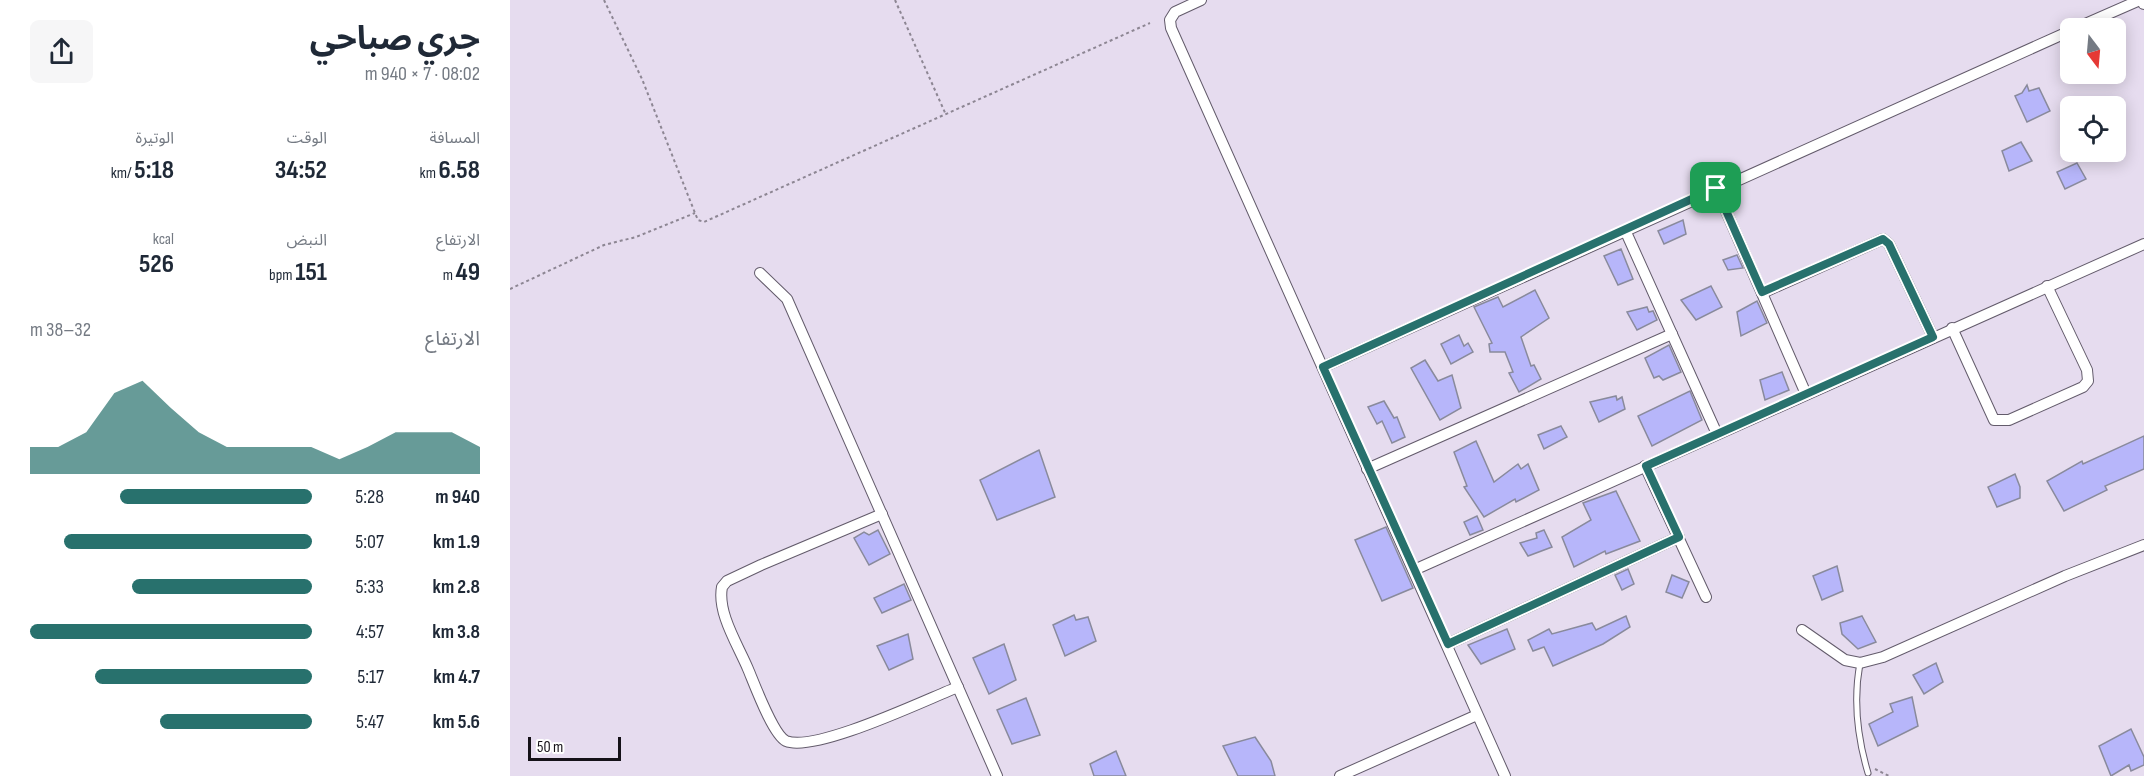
<!DOCTYPE html>
<html lang="ar">
<head>
<meta charset="utf-8">
<style>
  :root { --surface:#fff; --page:#f6f6f7; --text:#1f2937; --muted:#747a83; --accent:#28716d }
  body { margin:0; font-family:"Sofia Sans Condensed","Noto Sans Arabic",sans-serif; background:var(--page); color:var(--text); direction:rtl; height:100vh; display:flex; flex-direction:column; font-size:22px; white-space:nowrap }
  * { box-sizing:border-box; margin:0 }
  p { font-size:20px; color:var(--muted) }
  .icon { flex:none; width:33px; height:33px; fill:none; stroke:currentColor; stroke-width:2; stroke-linecap:round; stroke-linejoin:round }
  .map { position:relative; flex:1; overflow:hidden; direction:ltr }
  .sheet { display:flex; flex-direction:column; background:var(--surface); width:510px }
  .sheet>* { flex:none }
  .needle { width:39px; rotate:164deg }
  .fabs { position:absolute; left:1550px; top:18px; display:grid; gap:12px }
  .fabs a { display:grid; place-items:center; width:66px; height:66px; border-radius:9px; background:var(--surface); box-shadow:0 3px 15px #0003; font-size:30px }
  .scale { position:absolute; left:18px; bottom:15px; width:93px; box-sizing:border-box; padding-left:6px; border:3px solid #151118; border-top:0; font-size:16px; line-height:21px; white-space:nowrap; color:#151118; -webkit-text-stroke:4px #fff; paint-order:stroke }
  .pin { position:absolute; display:grid; place-items:center; width:51px; height:51px; color:#fff; margin:-26px; border-radius:12px; box-shadow:0 3px 9px #0006 }
  .round { display:grid; place-items:center; flex:none; width:63px; height:63px; border-radius:9px; background:var(--page) }
  .summary { display:flex; align-items:center; justify-content:space-between; height:102px; padding:0 30px }
  h1 { font-size:33px; font-weight:700; line-height:45px }
  .stats { display:grid; grid-template-columns:repeat(3,1fr); gap:9px; height:102px; padding:6px 30px }
  .stats div { display:grid; align-content:center }
  .stats b { font-size:26px; font-weight:700 }
  .stats small { font-size:16px; font-weight:400 }
  .stats p { font-size:16px }
  .chart { height:168px; padding:12px 30px }
  .chart p { display:flex; justify-content:space-between }
  .chart svg { width:100%; height:108px; margin-top:6px; fill:var(--accent); opacity:.7 }
  ul { padding:0 30px; list-style:none; font-size:20px }
  li { display:grid; grid-template-columns:96px 72px 1fr; align-items:center; height:45px }
  li i { height:15px; border-radius:8px; background:var(--accent) }
  main { display:flex; flex:1; min-height:0 }
  .map>svg:first-child { display:block }
  .building { fill:#b7b6fa; stroke:#898a9c; stroke-width:1.5 }
  .lines { fill:none; stroke-linecap:round; stroke-linejoin:round }
  .service-casing { stroke:#635b6b; stroke-width:7 }
  .minor-casing { stroke:#635b6b; stroke-width:12 }
  .tertiary-casing { stroke:#635b6b; stroke-width:14 }
  .path { stroke:#8d8693; stroke-width:2; stroke-dasharray:3 3; stroke-linecap:butt }
  .service { stroke:#fff; stroke-width:5 }
  .minor { stroke:#fff; stroke-width:10 }
  .tertiary { stroke:#fff; stroke-width:12 }
  .route-casing { stroke:#fff; stroke-width:12 }
  .route { stroke:#28716d; stroke-width:8 }
</style>
</head>
<body>
<main>
<div class="map">
<svg width="1634" height="776" viewBox="0 0 1634 776">
  <rect width="100%" height="100%" fill="#e6dcef"/>
  <!-- building -->
  <g class="building">
    <polygon points="1517,85 1519,91 1529,88 1540,111 1517,122 1505,96 1512,93"/>
    <polygon points="1511,142 1522,161 1499,171 1492,151"/>
    <polygon points="1567,163 1576,179 1555,189 1547,172"/>
    <polygon points="1173,220 1176,234 1154,244 1148,231"/>
    <polygon points="1111,249 1123,279 1108,285 1094,256"/>
    <polygon points="1227,255 1233,268 1218,270 1213,260"/>
    <polygon points="1201,286 1212,307 1186,320 1171,300"/>
    <polygon points="1025,290 1039,318 1011,337 1021,366 1024,365 1031,379 1009,392 999,373 1003,372 995,352 980,352 979,344 982,343 964,307 988,297 993,307"/>
    <polygon points="1247,301 1257,323 1231,336 1227,312"/>
    <polygon points="1137,307 1139,312 1143,311 1147,320 1127,330 1117,312"/>
    <polygon points="949,335 954,346 958,343 963,352 941,364 931,344"/>
    <polygon points="1159,345 1171,372 1153,380 1149,376 1144,378 1135,358"/>
    <polygon points="915,360 928,381 942,375 951,408 930,420 901,368"/>
    <polygon points="1272,372 1279,390 1255,400 1250,380"/>
    <polygon points="1180,391 1192,420 1142,446 1128,416"/>
    <polygon points="1106,396 1107,400 1112,397 1115,409 1089,422 1080,402"/>
    <polygon points="874,401 884,418 887,417 895,437 882,443 872,421 867,424 858,407"/>
    <polygon points="1051,426 1057,437 1034,449 1028,435"/>
    <polygon points="1634,436 1634,469 1595,486 1597,490 1554,511 1537,481 1572,461 1573,464"/>
    <polygon points="966,441 984,482 1008,464 1011,469 1018,464 1029,490 1006,502 1005,499 974,517 954,487 957,486 944,452"/>
    <polygon points="529,450 545,497 487,520 470,480"/>
    <polygon points="1505,474 1510,487 1510,498 1487,507 1478,487"/>
    <polygon points="1106,491 1130,541 1096,554 1095,551 1064,567 1052,537 1081,520 1073,503"/>
    <polygon points="967,516 973,530 960,535 954,522"/>
    <polygon points="876,527 903,588 872,601 845,540"/>
    <polygon points="368,530 380,554 359,565 344,538 354,532 359,535"/>
    <polygon points="1034,530 1042,547 1018,556 1010,543 1027,538 1026,533"/>
    <polygon points="1327,566 1333,591 1312,600 1303,576"/>
    <polygon points="1118,569 1124,584 1112,590 1105,575"/>
    <polygon points="1162,575 1179,582 1172,598 1156,592"/>
    <polygon points="394,584 401,600 372,613 364,598"/>
    <polygon points="564,615 566,620 578,617 586,641 555,656 543,625"/>
    <polygon points="1116,616 1120,627 1093,644 1043,666 1034,647 1023,651 1018,640 1039,629 1042,634 1082,623 1086,630"/>
    <polygon points="1352,616 1366,642 1348,649 1332,634 1330,623"/>
    <polygon points="997,629 1005,649 971,664 958,645"/>
    <polygon points="398,634 403,659 379,670 367,646"/>
    <polygon points="494,644 506,680 479,694 463,658"/>
    <polygon points="1426,663 1433,682 1414,694 1403,675"/>
    <polygon points="1402,697 1408,726 1368,746 1359,724 1383,712 1380,704"/>
    <polygon points="516,698 530,735 502,744 487,710"/>
    <polygon points="1621,729 1634,757 1634,765 1621,771 1619,765 1601,776 1589,746"/>
    <polygon points="745,737 761,761 765,776 728,776 713,746"/>
    <polygon points="606,751 616,776 584,776 580,764"/>
  </g>
  <g class="lines">
    <defs>
      <path id="service" d="M1350,663c-7,38 -3,73 8,110"/>
      <g id="minor">
        <polyline points="691,0 665,12 660,20 661,28 995,776"/>
        <polyline points="1566,28 1630,0"/>
        <polyline points="1206,188 1296,394"/>
        <polyline points="1115,230 1207,434"/>
        <polyline points="250,273 277,299 487,776"/>
        <polyline points="1252,293 1373,239 1379,244 1423,337"/>
        <polyline points="1442,328 1484,420 1499,420 1573,387 1578,381 1577,370 1537,286"/>
        <polyline points="813,367 1560,31"/>
        <polyline points="1135,466 1196,597"/>
        <polyline points="857,469 1162,334"/>
        <path d="M372,514l-121,51 -34,16 -5,6c-5,26 16,58 26,82 6,14 25,66 38,72 29,12 139,-41 172,-54"/>
        <polyline points="904,570 1634,244"/>
        <polyline points="1292,630 1335,660 1350,663 1373,657 1555,576 1634,545"/>
        <polyline points="938,644 1169,537"/>
        <polyline points="830,776 967,715"/>
      </g>
      <polyline id="tertiary" points="1634,0 1634,3"/>
    </defs>
    <!-- service casing -->
    <use href="#service" class="service-casing"/>
    <!-- minor casing -->
    <use href="#minor" class="minor-casing"/>
    <!-- tertiary casing -->
    <use href="#tertiary" class="tertiary-casing"/>
    <!-- path -->
    <g class="path">
      <polyline points="94,0 132,79 185,213 188,220 194,222 640,23"/>
      <polyline points="385,0 436,115"/>
      <polyline points="0,289 94,245 126,237 185,213"/>
      <polyline points="1365,769 1379,776"/>
    </g>
    <!-- service -->
    <use href="#service" class="service"/>
    <!-- minor -->
    <use href="#minor" class="minor"/>
    <!-- tertiary -->
    <use href="#tertiary" class="tertiary"/>
  </g>
  <g class="lines">
    <defs>
      <polygon id="route" points="1206,188 1252,292 1373,239 1379,244 1423,337 1136,466 1169,537 938,644 813,367"/>
    </defs>
    <!-- route casing -->
    <use href="#route" class="route-casing"/>
    <!-- route -->
    <use href="#route" class="route"/>
  </g>
</svg>
<div class="fabs">
<a><svg class="needle" viewBox="-14 -14 28 28"><path d="M0-13l5 13h-10z" fill="#e53935"/><path d="M0 13l5-13h-10z" fill="#747a83"/></svg></a>
<a><svg class="icon" aria-label="locate" viewBox="0 0 24 24"><circle cx="12" cy="12" r="6"/><path d="M12 2v4M12 18v4M2 12h4M18 12h4"/></svg></a>
</div>
<div class="scale">50 m</div>
<div class="pin" style="left:1206px;top:188px;background:#1e9e55"><svg class="icon" aria-label="arrive" viewBox="0 0 24 24"><path d="M6 21V4h12l-3 4 3 4H6"/></svg></div>
</div>
<section class="sheet">
<div class="summary"><div><h1>جري صباحي</h1><p>08:02 · 7 × 940 m</p></div><a class="round"><svg class="icon" aria-label="share" viewBox="0 0 24 24"><path d="M12 15V3M7 8l5-5 5 5M5 13v7h14v-7"/></svg></a></div>
<div class="stats">
<div><p>المسافة</p><b>6.58<small> km</small></b></div>
<div><p>الوقت</p><b>34:52</b></div>
<div><p>الوتيرة</p><b>5:18<small> /km</small></b></div>
</div>
<div class="stats">
<div><p>الارتفاع</p><b>49<small> m</small></b></div>
<div><p>النبض</p><b>151<small> bpm</small></b></div>
<div><p>kcal</p><b>526</b></div>
</div>
<div class="chart"><p><span>الارتفاع</span>32–38 m</p>
<svg viewBox="0 0 160 44" preserveAspectRatio="none"><path d="M0 44V33L10 33L20 27L30 11L40 6L50 17L60 27L70 33L80 33L90 33L100 33L110 38L120 33L130 27L140 27L150 27L160 33V44z"/></svg>
</div>
<ul>
<li><b>940 m</b>5:28<i style="width:68%"></i></li>
<li><b>1.9 km</b>5:07<i style="width:88%"></i></li>
<li><b>2.8 km</b>5:33<i style="width:64%"></i></li>
<li><b>3.8 km</b>4:57<i style="width:100%"></i></li>
<li><b>4.7 km</b>5:17<i style="width:77%"></i></li>
<li><b>5.6 km</b>5:47<i style="width:54%"></i></li>
</ul>
</section>
</main>
</body>
</html>
